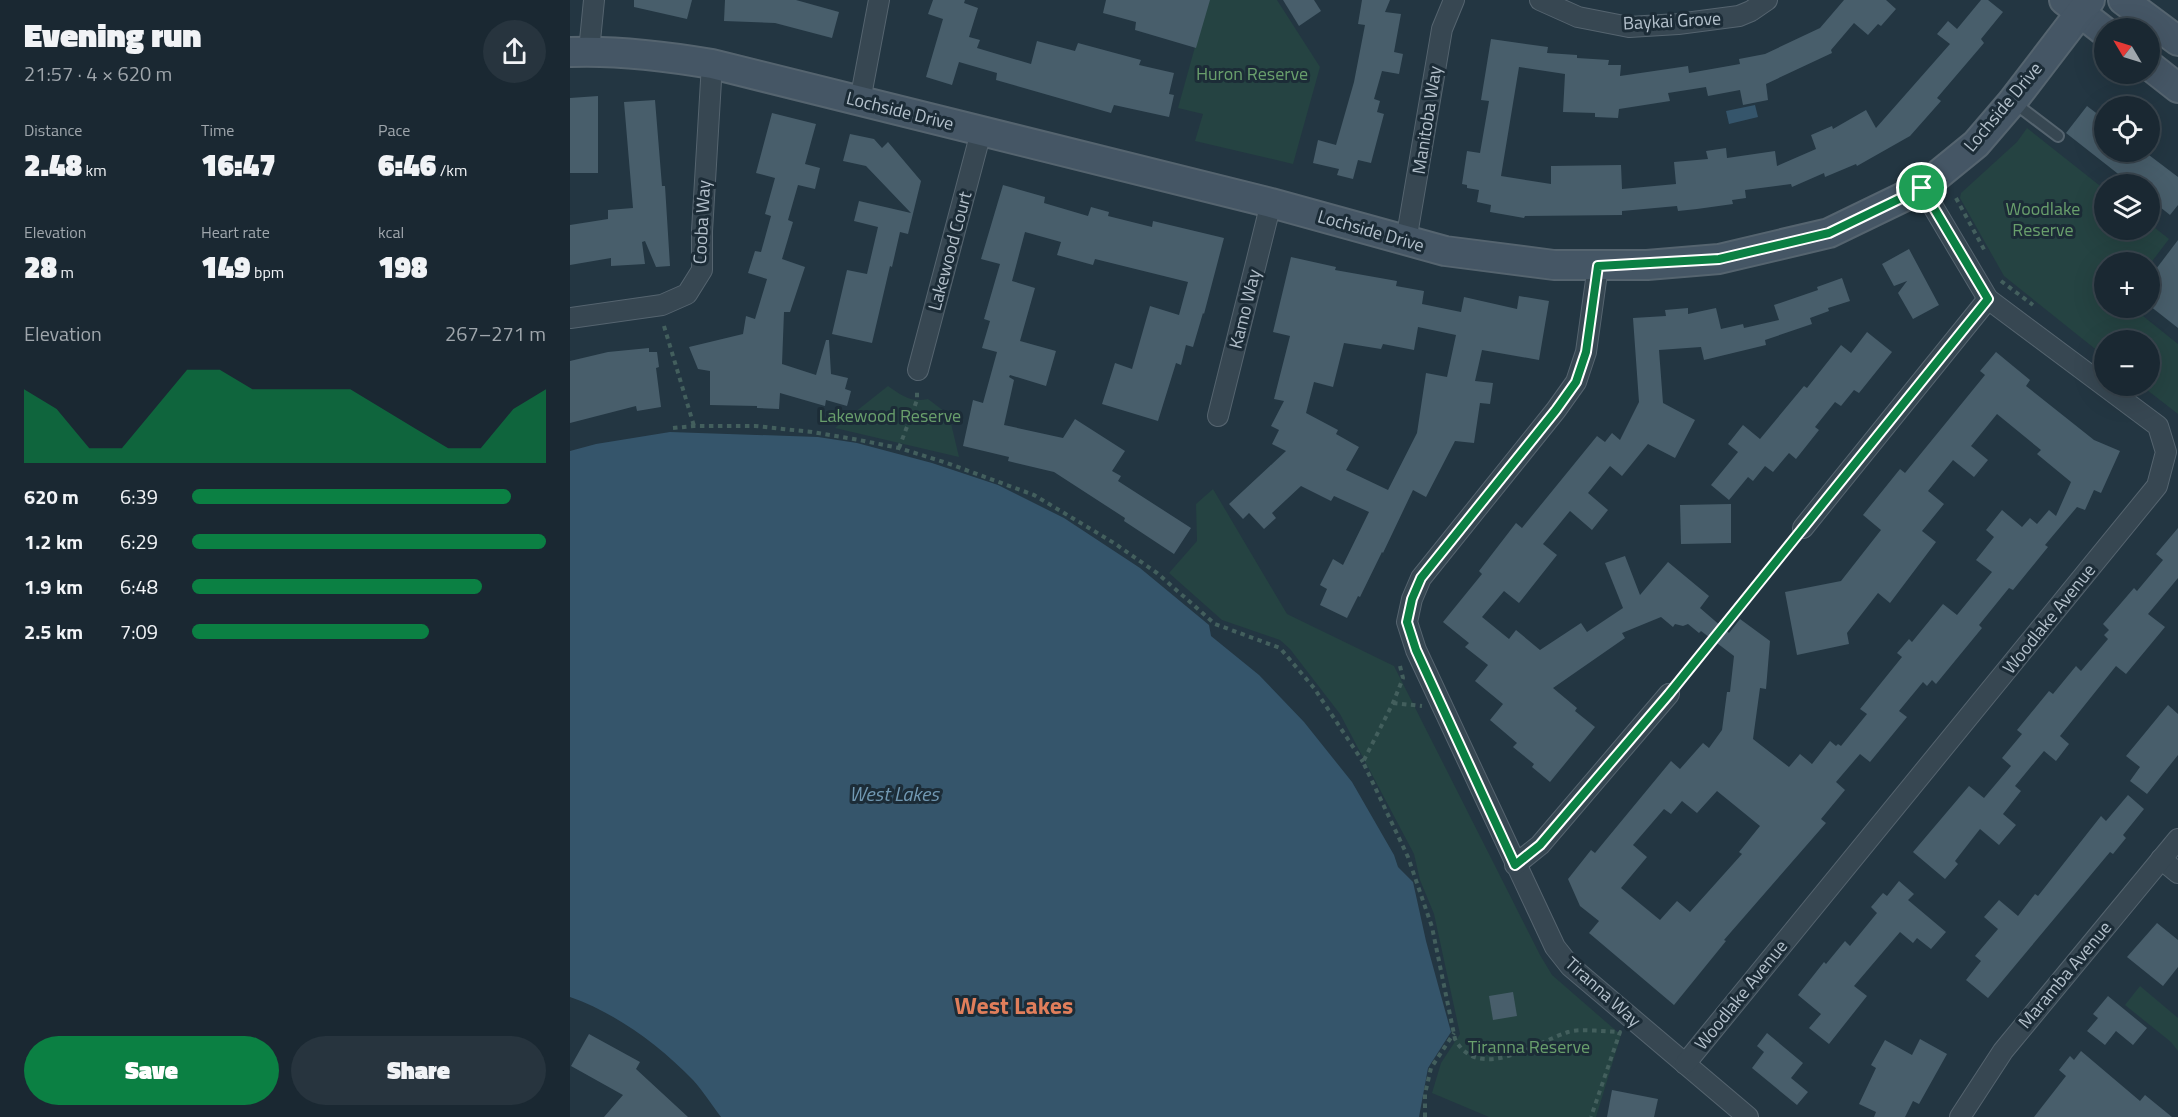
<!DOCTYPE html>
<html lang="en">
<head>
<meta charset="utf-8">
<style>
  :root { --surface:#1a2832; --page:#27343e; --text:#f1f3f6; --muted:#9fa6ac; --line:#38444d; --accent:#0b8043 }
  body { margin:0; font-family:"Titillium Web",sans-serif; background:var(--page); color:var(--text); height:100vh; display:flex; flex-direction:column; font-size:22px; white-space:nowrap }
  * { box-sizing:border-box; margin:0 }
  p { font-size:20px; color:var(--muted) }
  .icon { flex:none; width:33px; height:33px; fill:none; stroke:currentColor; stroke-width:2; stroke-linecap:round; stroke-linejoin:round }
  .map { position:relative; flex:1; overflow:hidden }
  .side { display:flex; flex-direction:column; background:var(--surface); width:570px }
  .side>* { flex:none }
  .needle { width:39px; rotate:308deg }
  .fabs { position:absolute; left:1524px; top:18px; display:grid; gap:12px }
  .fabs a { display:grid; place-items:center; width:66px; height:66px; border-radius:50%; background:var(--surface); box-shadow:0 6px 24px #0002,0 0 0 2px var(--line); font-size:30px }
  .pin { position:absolute; display:grid; place-items:center; width:51px; height:51px; color:#fff; margin:-26px; border:3px solid #fff; border-radius:50%; box-shadow:0 2px 6px #0007 }
  .round { display:grid; place-items:center; flex:none; width:63px; height:63px; border-radius:32px; background:var(--page) }
  .head { display:flex; align-items:center; justify-content:space-between; height:102px; padding:0 24px }
  h1 { font-size:33px; font-weight:800; line-height:45px }
  .figures { display:grid; grid-template-columns:repeat(3,1fr); gap:9px; height:102px; padding:6px 24px }
  .figures div { display:grid; align-content:center }
  .figures b { font-size:30px; font-weight:800 }
  .figures small { font-size:16px; font-weight:400 }
  .figures p { font-size:16px }
  .chart { height:168px; padding:12px 24px }
  .chart p { display:flex; justify-content:space-between }
  .chart svg { width:100%; height:108px; margin-top:6px; fill:var(--accent); opacity:.7 }
  .primary-button { display:flex; gap:12px; margin-top:auto; padding:12px 24px }
  .primary-button a { flex:1; height:69px; border-radius:36px; background:var(--accent); color:#fff; font-size:24px; font-weight:800; line-height:69px; text-align:center }
  .primary-button a+a { background:var(--page); color:var(--text) }
  ul { padding:0 24px; list-style:none; font-size:20px }
  li { display:grid; grid-template-columns:96px 72px 1fr; align-items:center; height:45px }
  li i { height:15px; border-radius:8px; background:var(--accent) }
  main { display:flex; flex:1; min-height:0 }
  .map>svg:first-child { display:block }
  .green { fill:#254342 }
  .water { fill:#35556b }
  .building { fill:#485e6b; fill-rule:evenodd }
  .lines { fill:none; stroke-linecap:round; stroke-linejoin:round }
  .lane-casing { stroke:#55646f; stroke-width:14 }
  .street-casing { stroke:#55646f; stroke-width:22 }
  .secondary-casing { stroke:#55646f; stroke-width:32 }
  .path { stroke:#435f5d; stroke-width:4; stroke-dasharray:4.5 4.5; stroke-linecap:butt }
  .lane { stroke:#374752; stroke-width:10 }
  .street { stroke:#374752; stroke-width:20 }
  .secondary { stroke:#455665; stroke-width:28 }
  .route-casing { stroke:#fff; stroke-width:12 }
  .route { stroke:#0b8043; stroke-width:8 }
  .labels { text-anchor:middle; stroke-width:6; stroke-linejoin:round; paint-order:stroke }
  .street-label { font-size:18px; fill:#b4c1cc; stroke:#1c2c37 }
  .park-label { font-size:18px; fill:#699f6c; stroke:#1c2c37 }
  .water-label { font-size:20px; font-style:italic; fill:#7198b2; stroke:#1c2c37 }
  .district-label { font-size:24px; font-weight:bold; fill:#e07e5b; stroke:#1c2c37 }
</style>
</head>
<body>
<main>
<section class="side">
<div class="head"><div><h1>Evening run</h1><p>21:57 · 4 × 620 m</p></div><a class="round"><svg class="icon" aria-label="share" viewBox="0 0 24 24"><path d="M12 15V3M7 8l5-5 5 5M5 13v7h14v-7"/></svg></a></div>
<div class="figures">
<div><p>Distance</p><b>2.48<small> km</small></b></div>
<div><p>Time</p><b>16:47</b></div>
<div><p>Pace</p><b>6:46<small> /km</small></b></div>
</div>
<div class="figures">
<div><p>Elevation</p><b>28<small> m</small></b></div>
<div><p>Heart rate</p><b>149<small> bpm</small></b></div>
<div><p>kcal</p><b>198</b></div>
</div>
<div class="chart"><p><span>Elevation</span>267–271 m</p>
<svg viewBox="0 0 160 44" preserveAspectRatio="none"><path d="M0 44V14L10 22L20 38L30 38L40 22L50 6L60 6L70 14L80 14L90 14L100 14L110 22L120 30L130 38L140 38L150 22L160 14V44z"/></svg>
</div>
<ul>
<li><b>620 m</b>6:39<i style="width:90%"></i></li>
<li><b>1.2 km</b>6:29<i style="width:100%"></i></li>
<li><b>1.9 km</b>6:48<i style="width:82%"></i></li>
<li><b>2.5 km</b>7:09<i style="width:67%"></i></li>
</ul>
<div class="primary-button"><a>Save</a><a>Share</a></div>
</section>
<div class="map">
<svg width="1608" height="1117" viewBox="0 0 1608 1117">
  <rect width="100%" height="100%" fill="#233642"/>
  <!-- green -->
  <g class="green">
    <polygon points="638,0 707,0 750,67 723,164 625,141 633,114 608,108"/>
    <polygon points="1457,128 1534,189 1534,230 1580,230 1580,224 1599,239 1580,264 1534,262 1534,308 1563,308 1608,344 1608,414 1572,386 1580,386 1580,340 1534,340 1534,356 1434,276 1390,198 1391,193 1447,142"/>
    <path d="M318,386c13,9 23,17 40,13l21,16 10,42 -124,-29z"/>
    <polygon points="643,489 717,614 824,666 970,955 982,975 1051,1035 1026,1117 919,1117 862,1093 871,1063 890,1034 864,914 850,880 844,854 770,714 720,649 710,640 652,620 599,573 627,541 626,504"/>
    <polygon points="1570,986 1608,1018 1608,1051 1601,1042 1555,1005"/>
  </g>
  <!-- water -->
  <g class="water">
    <polygon points="1185,105 1188,117 1159,124 1156,111"/>
    <path d="M100,432l148,5 39,6 75,20 66,22 66,33 76,50 69,57 2,11 48,39 45,47 48,60 42,73 4,12 15,15 13,59 25,91 -23,36 -9,49h-698c-9,-12 -18,-26 -28,-37 -34,-35 -77,-67 -123,-83v-546l26,-7z"/>
  </g>
  <!-- building -->
  <g class="building">
    <polygon points="64,0 122,0 117,19 64,7"/>
    <polygon points="155,0 226,0 269,12 262,38 205,23 154,21"/>
    <polygon points="363,0 395,0 394,3 408,8 399,37 410,40 407,48 461,64 467,41 505,51 508,43 571,60 569,65 604,73 599,94 604,95 599,117 544,105 541,113 426,80 427,73 389,62 382,85 356,77 373,19 358,14"/>
    <polygon points="536,0 640,0 626,48 565,30 566,22 533,13"/>
    <polygon points="713,0 744,0 751,11 729,26"/>
    <polygon points="792,0 820,0 815,12 831,14 824,52 833,54 829,74 812,71 804,99 810,101 807,112 814,114 801,163 788,160 783,179 767,175 769,169 743,163 748,140 766,145 784,82 795,25 788,24"/>
    <polygon points="1274,0 1316,0 1326,9 1311,26 1308,24 1298,35 1284,23 1261,50 1262,53 1196,84 1198,100 1173,105 1170,90 1138,96 1136,87 1098,93 1100,101 1049,109 1048,118 1025,117 1025,113 993,112 995,74 949,67 931,176 981,184 981,166 1051,165 1052,189 1106,184 1104,162 1138,159 1136,151 1156,148 1157,158 1205,151 1207,166 1246,149 1241,135 1262,126 1263,129 1296,110 1306,128 1380,44 1367,34 1378,21 1387,29 1411,0 1418,0 1433,12 1411,39 1414,43 1367,98 1371,101 1340,136 1287,166 1286,164 1255,177 1254,173 1222,187 1221,184 1175,190 1176,198 1162,200 1163,204 1127,209 1108,211 1107,206 1052,211 1052,215 955,216 954,218 920,212 921,205 907,202 909,190 897,188 897,185 892,184 897,151 910,153 919,101 911,100 921,39 978,47 977,53 1007,55 1007,58 1039,60 1038,65 1051,65 1050,76 1118,66 1119,73 1170,64 1169,59 1195,54 1250,28"/>
    <polygon points="28,96 28,173 0,173 0,98"/>
    <polygon points="85,100 92,186 95,186 100,266 86,267 75,241 72,242 75,264 41,266 41,258 0,265 0,225 38,219 38,210 63,208 54,102"/>
    <polygon points="1517,106 1534,119 1534,152 1575,152 1608,177 1608,205 1600,215 1580,199 1580,184 1561,184 1496,133"/>
    <polygon points="202,113 246,124 235,164 250,168 245,189 228,185 218,220 223,222 212,259 235,267 220,312 214,312 212,364 246,375 256,340 259,340 261,374 278,378 275,389 281,391 277,406 256,400 255,406 210,393 209,409 187,408 187,406 140,405 140,371 128,369 119,347 173,334 176,316 185,319 197,279 178,273 185,251 191,252 201,216 195,214 205,178 186,173"/>
    <polygon points="280,134 304,139 312,148 318,142 351,181 338,234 330,232 322,267 320,266 302,343 262,334 277,270 297,274 308,227 284,221 289,201 341,213 296,166 273,161"/>
    <polygon points="433,185 475,197 474,203 518,216 521,207 539,212 538,216 582,227 583,221 654,238 634,314 633,313 623,347 616,345 611,365 606,363 588,421 532,404 545,363 562,369 580,306 609,315 618,282 525,259 523,265 487,255 491,242 455,232 442,281 465,288 450,341 486,351 476,386 440,375 439,377 444,380 434,425 493,438 505,419 555,451 542,471 551,476 548,481 621,528 604,554 554,521 555,518 484,472 438,461 439,457 393,446 403,400 413,403 427,352 412,348 420,321 414,319 430,264 411,259"/>
    <polygon points="1608,240 1608,328 1580,306 1580,277"/>
    <polygon points="1339,249 1369,305 1343,319 1328,293 1337,281 1324,286 1312,264"/>
    <path d="M721,257l45,10 -1,3 62,11 -1,5 28,5 -2,13 39,8 3,-15 53,12 2,-13 30,5 -10,59 -57,-10 -7,31 18,2 -3,21 -10,-1 -6,40 -19,-2 -29,56 -13,-7 -30,63 -1,-1 -22,45 -2,-1 -11,22 -27,-13 7,-16 -7,-4 13,-26 10,6 26,-53 -35,-16 -3,5 -30,-15 -29,27 4,5 -12,11 -15,-16 -6,6 -14,-15 57,-53 -14,-7 7,-14 -8,-4 13,-25 -10,-2 16,-63 -17,-4zM848,327l38,8 -9,42 -21,-4 -9,60 -29,57 -42,-20 13,-23 -23,-13 2,-4 -32,-17 8,-31 19,5 11,-44 37,6 2,-5 31,6z"/>
    <path d="M1272,278l8,23 -22,7 1,3 -19,7 2,6 -47,16 1,5 -62,15 -3,-13 -42,3 4,53 32,17 -20,38 -27,-14 -26,32 -12,-10 -22,27 20,17 -16,20 -22,-19 -27,33 14,11 -38,48 -15,-12 -22,26 27,22 7,-9 24,20 41,-27 6,9 36,-24 -18,-45 20,-7 15,39 28,-33 41,34 -9,12 29,25 11,-14 30,22 -4,48 -6,-1 -7,51 36,28 11,-13 12,10 18,-23 6,5 2,-2 3,2 26,-32 -7,-5 42,-52 -5,-4 12,-14 3,3 31,-38 14,11 35,-43 -16,-12 18,-23 -8,-7 16,-20 20,17 8,-9 7,6 12,-14 7,6 15,-34 -34,-28 4,-4 -44,-36 -26,32 17,14 -14,17 -21,-17 -25,31 16,13 -22,27 14,11 -46,61 -12,-10 -31,40 2,11 -52,11 -12,-63 56,-11 40,-51 -18,-15 37,-46 5,4 49,-60 31,-38 -5,-4 16,-19 34,28 -4,6 68,54 26,11 -19,42 -7,-3 -9,20 -8,-3 -32,38 3,2 -35,43 -4,-2 -30,37 3,3 -46,56 -4,-4 -5,6 -4,-4 -24,29 8,6 -37,45 -10,-8 -24,28 9,8 -24,29 5,4 -102,117 2,1 -52,64 -85,-72 10,-12 -19,-15 -12,-27 23,-29 4,3 76,-92 9,8 23,-26 6,5 13,-18 5,-38h3l4,-36 -33,-25 -2,2 -11,-9 -5,2 -8,-2 -2,3 -12,-10 -39,16 3,5 -72,50 24,20 -2,3 20,16 -45,55 -18,-15 2,-3 -21,-17 4,-4 -27,-23 13,-16 -28,-23 13,-16 -23,-18 4,-4 -26,-21 39,-48 -3,-3 37,-48 6,5 75,-92 8,6 7,-9 8,7 19,-38 -6,-84 33,-2 -1,-6 23,-2v6l28,-6 5,21 22,-5 1,4 35,-8 -5,-15 44,-15 -1,-3zM1147,791l43,35 -21,26 3,2 -52,58 -13,-11 -17,19 -39,-32 26,-31 -14,-12 31,-36 7,5 11,-13 15,12z"/>
    <polygon points="1297,332 1322,352 1289,393 1284,390 1271,406 1265,402 1245,427 1249,430 1226,459 1219,453 1203,472 1195,466 1183,481 1178,477 1159,500 1141,485 1168,452 1158,444 1173,425 1190,439 1234,386 1237,388 1271,345 1281,353"/>
    <polygon points="79,348 79,352 87,352 89,367 86,368 91,407 67,411 66,406 0,423 0,361 38,352"/>
    <polygon points="1161,504 1161,543 1111,544 1110,505"/>
    <polygon points="1608,528 1608,578 1578,614 1595,627 1556,674 1546,666 1490,736 1499,744 1486,761 1474,751 1445,786 1451,791 1433,814 1446,825 1429,845 1410,829 1385,861 1388,864 1375,879 1343,852 1399,786 1414,798 1441,766 1432,758 1452,734 1447,730 1479,691 1483,694 1506,666 1511,671 1538,639 1534,635 1539,630 1533,624 1564,588 1567,591 1593,560 1586,554"/>
    <polygon points="1598,705 1608,714 1608,755 1577,794 1560,781 1570,767 1556,756"/>
    <polygon points="1558,795 1574,809 1553,835 1556,838 1543,854 1540,852 1418,998 1396,980 1411,961 1405,956 1428,929 1414,917 1429,900 1448,916 1465,894 1468,896 1531,816 1536,821"/>
    <polygon points="1329,881 1344,894 1338,900 1376,932 1361,949 1347,938 1343,943 1330,932 1284,986 1297,996 1259,1044 1239,1028 1251,1014 1228,995 1254,962 1256,964 1275,941 1280,946 1307,913 1301,907 1313,893 1317,896"/>
    <polygon points="1587,923 1608,940 1608,967 1593,986 1557,957"/>
    <polygon points="943,992 947,1016 923,1020 919,996"/>
    <polygon points="1538,996 1577,1028 1563,1045 1546,1031 1535,1045 1517,1031 1528,1018 1523,1014"/>
    <polygon points="1197,1033 1233,1063 1221,1078 1238,1092 1227,1105 1182,1068 1194,1052 1187,1046"/>
    <polygon points="19,1034 70,1062 66,1069 118,1117 34,1117 53,1095 1,1066"/>
    <polygon points="1350,1039 1377,1054 1349,1104 1343,1101 1335,1117 1304,1117 1306,1112 1289,1104 1306,1068 1301,1065 1315,1040 1342,1055"/>
    <polygon points="1511,1051 1570,1101 1575,1095 1602,1117 1464,1117 1496,1076 1489,1070 1500,1056 1504,1060"/>
    <polygon points="1042,1090 1088,1099 1084,1117 1037,1117"/>
  </g>
  <g class="lines">
    <defs>
      <polyline id="lane" points="1443,102 1488,136"/>
      <g id="street">
        <polyline points="970,0 1008,17 1059,27 1108,24 1169,16 1181,11 1197,0"/>
        <polyline points="19,51 24,0"/>
        <polyline points="290,101 309,0"/>
        <polyline points="836,241 872,29 884,0"/>
        <polyline points="1028,266 1016,352 1006,382 986,410 851,578 842,599 837,622 846,650 985,947 1000,966 1178,1117"/>
        <polyline points="0,318 92,305 117,294 132,270 132,231 142,64"/>
        <polyline points="348,370 411,132"/>
        <polyline points="648,416 701,203"/>
        <polyline points="1233,528 1418,299"/>
        <polyline points="1591,859 1608,873"/>
        <polyline points="945,865 970,845 1099,694"/>
        <polyline points="1115,1064 1587,486 1596,452 1588,426 1418,299 1352,188"/>
        <polyline points="1390,1117 1433,1051 1608,839"/>
      </g>
      <g id="secondary">
        <polyline points="1494,0 1534,31"/>
        <polyline points="1553,0 1608,41"/>
        <path d="M0,52c48,-2 95,4 142,12l559,139 174,48 109,14h93l72,-6 110,-26 93,-45 54,-44 36,-42 78,-102"/>
        <polyline points="1580,66 1608,88"/>
      </g>
    </defs>
    <!-- lane casing -->
    <use href="#lane" class="lane-casing"/>
    <!-- street casing -->
    <use href="#street" class="street-casing"/>
    <!-- secondary casing -->
    <use href="#secondary" class="secondary-casing"/>
    <!-- path -->
    <g class="path">
      <polyline points="1386,198 1416,253"/>
      <polyline points="1431,281 1463,305"/>
      <polyline points="94,326 124,426"/>
      <polyline points="103,428 124,426 185,426 242,432 289,440 329,448 377,463 464,495 544,543 587,573 645,624 710,648 744,688 793,762"/>
      <polyline points="329,448 347,400 347,389"/>
      <path d="M830,666l3,12 -10,25 -30,59 45,95 24,70 23,112c23,44 80,4 113,-7 13,-4 38,0 52,0l-29,85"/>
      <polyline points="1111,679 1221,543"/>
      <polyline points="823,703 852,706"/>
      <polyline points="855,1117 855,1094 861,1068 884,1033"/>
    </g>
    <!-- lane -->
    <use href="#lane" class="lane"/>
    <!-- street -->
    <use href="#street" class="street"/>
    <!-- secondary -->
    <use href="#secondary" class="secondary"/>
  </g>
  <g class="lines">
    <defs>
      <polygon id="route" points="1352,188 1418,299 1099,694 970,845 945,865 846,650 837,622 842,599 851,578 986,410 1006,382 1016,352 1028,266 1149,259 1259,233"/>
    </defs>
    <!-- route casing -->
    <use href="#route" class="route-casing"/>
    <!-- route -->
    <use href="#route" class="route"/>
  </g>
  <g class="labels">
    <!-- street labels -->
    <g class="street-label">
      <text transform="translate(1102 21) rotate(-3)" y="6">Baykai Grove</text>
      <text transform="translate(1433 107) rotate(-50)" y="6">Lochside Drive</text>
      <text transform="translate(330 111) rotate(14)" y="6">Lochside Drive</text>
      <text transform="translate(857 120) rotate(-81)" y="6">Manitoba Way</text>
      <text transform="translate(132 222) rotate(-87)" y="6">Cooba Way</text>
      <text transform="translate(801 231) rotate(16)" y="6">Lochside Drive</text>
      <text transform="translate(380 251) rotate(-75)" y="6">Lakewood Court</text>
      <text transform="translate(675 309) rotate(-76)" y="6">Kamo Way</text>
      <text transform="translate(1479 619) rotate(-51)" y="6">Woodlake Avenue</text>
      <text transform="translate(1495 975) rotate(-50)" y="6">Maramba Avenue</text>
      <text transform="translate(1033 992) rotate(42)" y="6">Tiranna Way</text>
      <text transform="translate(1171 995) rotate(-51)" y="6">Woodlake Avenue</text>
    </g>
    <!-- park labels -->
    <g class="park-label">
      <text x="682" y="80">Huron Reserve</text>
      <text x="1473" y="215">Woodlake<tspan x="1473" dy="21">Reserve</tspan></text>
      <text x="320" y="422">Lakewood Reserve</text>
      <text x="959" y="1053">Tiranna Reserve</text>
    </g>
    <!-- water labels -->
    <g class="water-label">
      <text x="324" y="801">West Lakes</text>
    </g>
    <!-- district labels -->
    <g class="district-label">
      <text x="444" y="1014">West Lakes</text>
    </g>
  </g>
</svg>
<div class="fabs">
<a><svg class="needle" viewBox="-14 -14 28 28"><path d="M0-13l5 13h-10z" fill="#e53935"/><path d="M0 13l5-13h-10z" fill="#9fa6ac"/></svg></a>
<a><svg class="icon" aria-label="locate" viewBox="0 0 24 24"><circle cx="12" cy="12" r="6"/><path d="M12 2v4M12 18v4M2 12h4M18 12h4"/></svg></a>
<a><svg class="icon" aria-label="layers" viewBox="0 0 24 24"><path d="M12 4l9 5-9 5-9-5zM3 14l9 5 9-5"/></svg></a>
<a>+</a>
<a>−</a>
</div>
<div class="pin" style="left:1352px;top:188px;background:#1e9e55"><svg class="icon" aria-label="arrive" viewBox="0 0 24 24"><path d="M6 21V4h12l-3 4 3 4H6"/></svg></div>
</div>
</main>
</body>
</html>
